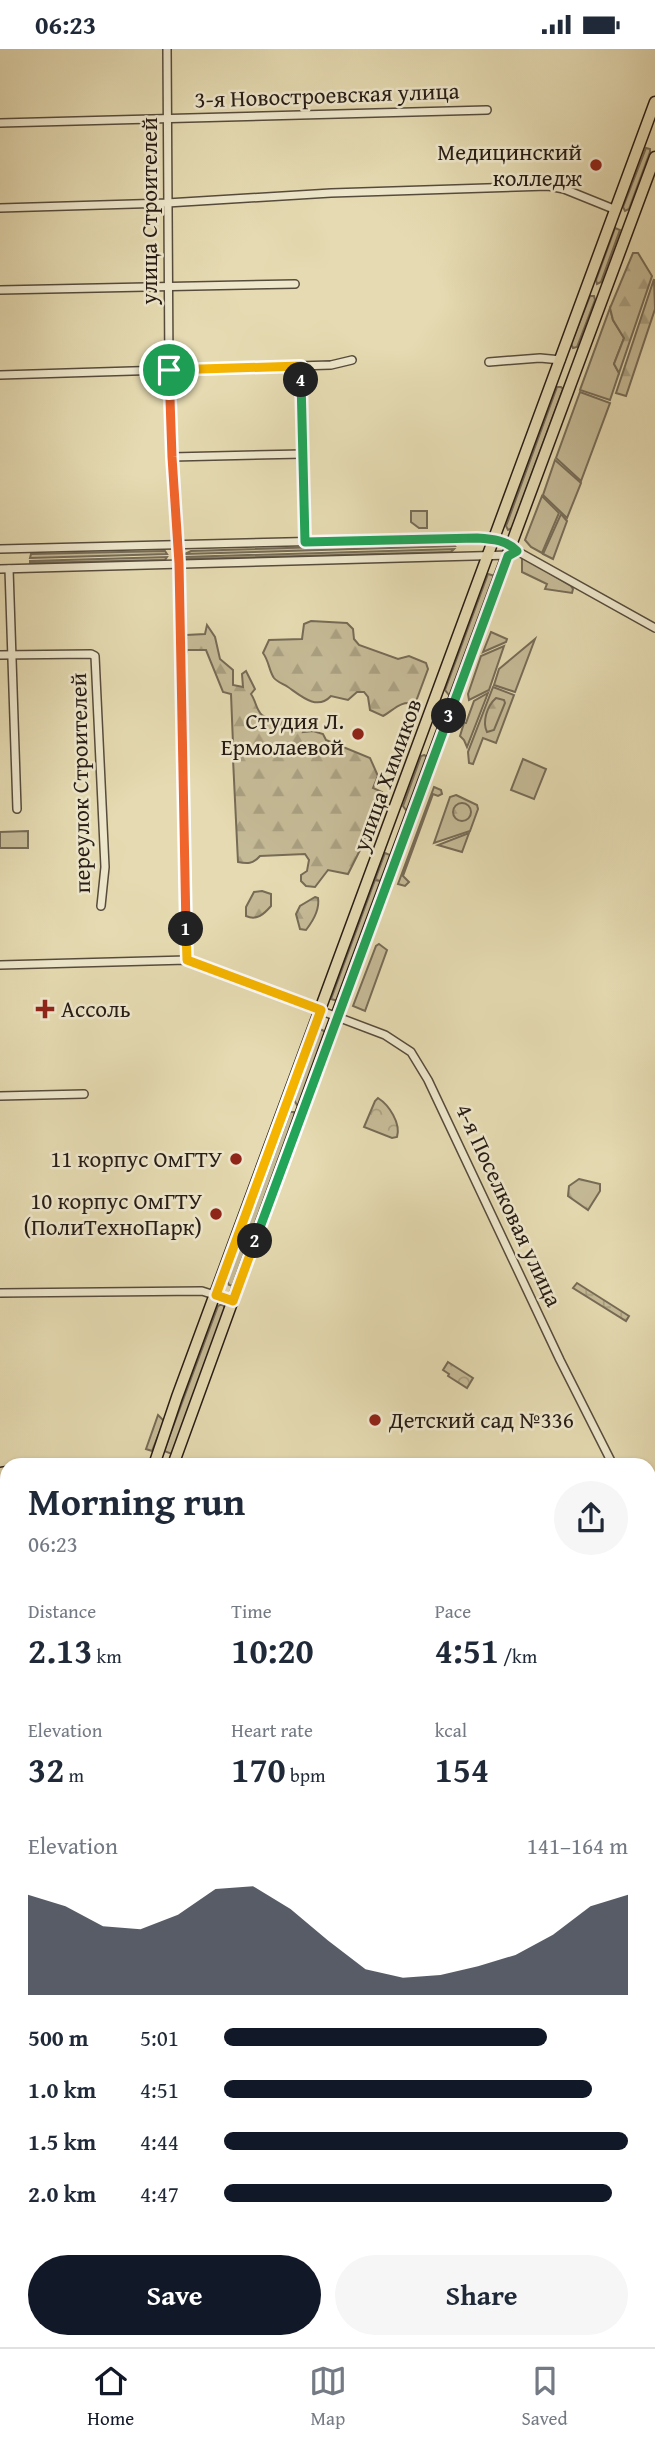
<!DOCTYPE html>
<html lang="en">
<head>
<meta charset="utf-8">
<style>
  :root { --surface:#fff; --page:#f6f6f7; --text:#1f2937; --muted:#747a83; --line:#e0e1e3; --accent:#111827 }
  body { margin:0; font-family:"Gentium Book Plus",serif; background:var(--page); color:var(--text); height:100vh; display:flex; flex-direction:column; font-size:26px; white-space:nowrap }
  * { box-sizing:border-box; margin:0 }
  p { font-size:23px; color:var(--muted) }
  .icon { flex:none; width:38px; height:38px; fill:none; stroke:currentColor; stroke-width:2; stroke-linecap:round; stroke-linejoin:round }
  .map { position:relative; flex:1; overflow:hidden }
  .side { position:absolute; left:0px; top:1409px; width:656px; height:891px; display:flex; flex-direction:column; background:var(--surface); border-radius:21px 21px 0 0; box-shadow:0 2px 5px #0004 }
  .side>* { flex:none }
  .pin { position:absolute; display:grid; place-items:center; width:60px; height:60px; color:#fff; margin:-30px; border:4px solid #fff; border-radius:50%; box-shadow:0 2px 7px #0007 }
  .km { position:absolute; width:35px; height:35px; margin:-18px; border-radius:50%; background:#222; color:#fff; font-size:19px; line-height:35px; text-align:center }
  .round { display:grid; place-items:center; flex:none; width:74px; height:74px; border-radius:37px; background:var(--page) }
  .headline { display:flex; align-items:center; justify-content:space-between; height:119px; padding:0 28px }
  h1 { font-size:38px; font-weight:800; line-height:52px }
  .metrics { display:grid; grid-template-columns:repeat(3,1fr); gap:10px; height:119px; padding:7px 28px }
  .metrics div { display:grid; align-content:center }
  .metrics b { font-size:35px; font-weight:800 }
  .metrics small { font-size:19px; font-weight:400 }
  .metrics p { font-size:19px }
  .chart { height:196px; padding:14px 28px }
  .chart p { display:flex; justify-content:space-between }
  .chart svg { width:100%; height:126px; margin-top:7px; fill:var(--accent); opacity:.7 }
  .button { display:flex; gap:14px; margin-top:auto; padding:14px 28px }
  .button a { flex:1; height:80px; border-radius:42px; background:var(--accent); color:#fff; font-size:28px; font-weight:800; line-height:80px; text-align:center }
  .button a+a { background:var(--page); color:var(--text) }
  ul { padding:0 28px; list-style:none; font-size:23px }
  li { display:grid; grid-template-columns:112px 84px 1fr; align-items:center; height:52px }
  li i { height:18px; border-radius:9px; background:var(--accent) }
  .status { display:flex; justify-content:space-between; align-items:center; height:49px; padding:0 35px; background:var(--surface); direction:ltr }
  .status svg { height:19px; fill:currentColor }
  .tab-bar { display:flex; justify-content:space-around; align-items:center; height:98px; border-top:2px solid var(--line); background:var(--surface); font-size:19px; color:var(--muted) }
  .tab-bar a { display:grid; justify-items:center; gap:4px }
  .tab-bar .active { color:var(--accent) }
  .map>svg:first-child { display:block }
  .grass { fill:#c5ba96; stroke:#766b56; stroke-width:2 }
  .forest { fill:url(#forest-firs); stroke:#766b56; stroke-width:2 }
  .wetland { fill:url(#wetland-marsh); stroke:#766b56; stroke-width:2 }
  .park { fill:url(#park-crowns); stroke:#766b56; stroke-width:2 }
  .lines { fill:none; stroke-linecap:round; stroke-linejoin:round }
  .minor-casing { stroke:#564c3c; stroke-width:10 }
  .major-casing { stroke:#271c15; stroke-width:13 }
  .minor { stroke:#eee7cc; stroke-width:7 }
  .major { stroke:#e5dab1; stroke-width:10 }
  .split-1-casing { stroke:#fff; stroke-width:14 }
  .split-2-casing { stroke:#fff; stroke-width:14 }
  .split-3-casing { stroke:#fff; stroke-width:14 }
  .split-4-casing { stroke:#fff; stroke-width:14 }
  .split-5-casing { stroke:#fff; stroke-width:14 }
  .split-1 { stroke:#f0652b; stroke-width:9 }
  .split-2 { stroke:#f5b400; stroke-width:9 }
  .split-3 { stroke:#22a559; stroke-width:9 }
  .split-4 { stroke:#22a559; stroke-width:9 }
  .split-5 { stroke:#f5b400; stroke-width:9 }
  .poi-dot { fill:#8f2418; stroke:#eee7cc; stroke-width:2.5 }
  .labels { text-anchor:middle; stroke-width:5; stroke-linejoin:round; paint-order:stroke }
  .street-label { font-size:23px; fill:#271c15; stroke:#eee7cc }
  .poi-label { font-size:23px; fill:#271c15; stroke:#eee7cc; text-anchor:end }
</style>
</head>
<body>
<div class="status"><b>06:23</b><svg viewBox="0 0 49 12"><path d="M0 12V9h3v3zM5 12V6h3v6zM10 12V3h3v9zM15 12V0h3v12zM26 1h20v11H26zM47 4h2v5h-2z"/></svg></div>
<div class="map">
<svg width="655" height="2298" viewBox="0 0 655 2298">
  <defs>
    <pattern id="forest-firs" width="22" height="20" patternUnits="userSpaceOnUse" patternTransform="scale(1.75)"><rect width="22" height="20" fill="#c5ba96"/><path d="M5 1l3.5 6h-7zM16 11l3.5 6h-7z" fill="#a99f80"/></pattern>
    <pattern id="wetland-marsh" width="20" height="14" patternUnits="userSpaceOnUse" patternTransform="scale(1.75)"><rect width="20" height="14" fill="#c5ba96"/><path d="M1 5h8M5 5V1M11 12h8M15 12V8" fill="none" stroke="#a99f80"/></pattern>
    <pattern id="park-crowns" width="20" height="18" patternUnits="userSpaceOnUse" patternTransform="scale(1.75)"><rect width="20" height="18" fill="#c5ba96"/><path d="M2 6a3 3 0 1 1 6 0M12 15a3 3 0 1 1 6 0" fill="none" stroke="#a99f80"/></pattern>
  </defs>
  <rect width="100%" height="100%" fill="#e5dab1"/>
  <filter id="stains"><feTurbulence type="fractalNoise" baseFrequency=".00286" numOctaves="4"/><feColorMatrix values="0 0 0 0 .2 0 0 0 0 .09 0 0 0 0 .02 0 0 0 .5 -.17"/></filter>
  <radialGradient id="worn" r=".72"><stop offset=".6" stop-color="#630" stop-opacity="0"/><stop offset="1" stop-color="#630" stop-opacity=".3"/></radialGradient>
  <!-- grass -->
  <g class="grass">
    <polygon points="646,99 650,100 650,103 629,160 625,162 623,158"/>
    <polygon points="615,179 620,181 601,233 597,235 596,231"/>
    <polygon points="590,247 594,247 595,251 577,298 573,299 571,295"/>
    <polygon points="610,259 613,271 624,289 614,315 619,324 610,351 580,341"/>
    <polygon points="557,338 561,338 563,340 512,479 508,481 506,477"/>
    <polygon points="580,343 610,354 581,432 556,409"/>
    <polygon points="555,411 581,434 567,469 543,446"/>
    <polygon points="542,447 559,464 542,504 531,498 525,491"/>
    <polygon points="411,462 427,462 427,479 419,479 411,473"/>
    <polygon points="561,465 567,472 553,510 543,505"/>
    <polygon points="453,494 455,497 185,505 191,502"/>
    <polygon points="454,500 451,503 186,510 184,508"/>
    <polygon points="165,502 167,505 30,509 31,505"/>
    <polygon points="167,508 165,511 30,514 30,512"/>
    <polygon points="522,508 571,537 573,540 572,544 545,540 547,535 522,523"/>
    <polygon points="488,525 495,527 451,645 449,646 445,641"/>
    <polygon points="491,583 507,590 506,593 483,603"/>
    <polygon points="535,590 515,643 494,636 499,620"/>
    <polygon points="504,597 489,641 469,651 468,645 481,607"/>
    <polygon points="493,638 514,646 496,694 483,689 473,715 469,714 468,703"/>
    <polygon points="488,644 467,698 464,691 460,687 464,674 466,674 474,652"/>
    <polygon points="424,706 428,708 408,760 406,761 403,757 421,707"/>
    <polygon points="523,710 546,720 534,750 511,741"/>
    <polygon points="434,738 441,741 442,745 438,747 433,745 403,827 409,833 405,837 398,835"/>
    <polygon points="456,746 477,756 478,760 470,782 434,794 450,748"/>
    <polygon points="28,782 28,799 0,799 0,783"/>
    <polygon points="469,784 462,803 438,796"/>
    <polygon points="375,831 382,832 338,952 331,950"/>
    <polygon points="379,895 387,901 365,962 353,957 376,897"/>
    <polygon points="320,980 326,983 300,1055 297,1056 294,1051"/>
    <polygon points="290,1063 294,1063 295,1067 233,1237 229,1236 227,1232"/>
    <polygon points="220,1256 223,1256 225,1260 172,1405 164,1402 218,1257"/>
    <polygon points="158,1366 164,1372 152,1402 146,1400"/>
    <polygon points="649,1775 655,1778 655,1813 649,1809"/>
    <polygon points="655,2195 655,2269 652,2282 649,2284 649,2196"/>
  </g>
  <!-- forest -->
  <g class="forest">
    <polygon points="633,204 638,204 652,227 619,324 614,315 624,289 613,271 610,259"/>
    <polygon points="654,230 655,260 626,347 616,344"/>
    <path d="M311,572l36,2 6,6 1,10 5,6 39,14 11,-3 17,7 2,6 -13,35c-15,-4 -21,6 -32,12l-13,-6 -2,-13 -4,-5h-7l-9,8 -17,-4c-14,15 -30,0 -43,-9 -4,-3 -11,-5 -14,-9 -5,-7 -5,-17 -11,-25l6,-13 33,-1 2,-15z"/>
    <path d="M207,576l8,12 5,22 13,11v15l10,2 -1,-13 4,-3 9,18 -4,5c5,7 5,16 11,21 8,6 19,1 26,9h12l4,5 -1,3 10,-1 10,3 3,6 44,18 8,18 -5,12 9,4 -21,56 -13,26 -20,-4 -13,17 -9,-1 -5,-5v-6l6,-4 2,-11 -4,-6 -45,2c-7,8 -13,8 -22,6l-5,-103 -4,-11 4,-4 -2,-50 -8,-2 -17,-42h-19l-3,12 -2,-23 4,-4 19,-1z"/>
    <path d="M496,649l8,2 1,3 -11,27 -7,2c-5,-10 0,-26 9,-34z"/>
    <circle cx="462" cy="763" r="9"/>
    <polygon points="385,804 390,806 382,832 375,831"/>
    <path d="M262,842l9,3v12c-7,8 -14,15 -25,10v-9l8,-15z"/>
    <path d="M315,848l3,1c2,12 -5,23 -12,32l-6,-1 -4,-15 4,-8z"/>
    <polygon points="579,1130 600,1135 600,1142 588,1161 568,1147 569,1137"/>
  </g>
  <!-- wetland -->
  <polygon class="wetland" points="577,1234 629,1267 626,1272 573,1239"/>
  <!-- park -->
  <g class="park">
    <path d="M378,1049c11,7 23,25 19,39l-5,1 -28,-11 11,-26z"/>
    <polygon points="448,1313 473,1329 467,1339 448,1327 449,1325 443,1321"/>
    <polygon points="0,1792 7,1792 7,2214 0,2224"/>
  </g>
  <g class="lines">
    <defs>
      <g id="minor">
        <polyline points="167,0 169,321 172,408 179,514 187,911"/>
        <polyline points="0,74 487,61"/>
        <polyline points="0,159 167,154 331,144 548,137 564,140 616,161"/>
        <polyline points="0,241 295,235"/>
        <polyline points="489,313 540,309 561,311"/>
        <polyline points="301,317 305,493"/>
        <polyline points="0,326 331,316 352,311"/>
        <polyline points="172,408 303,405"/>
        <path d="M0,500l456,-11c20,0 47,-3 61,13l138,77"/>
        <polyline points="0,520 510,506"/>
        <polyline points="9,520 17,760"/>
        <polyline points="0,606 91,605 95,607 105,818 101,857"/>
        <polyline points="0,916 187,911 385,986 411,1003 428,1031 560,1311 613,1416"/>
        <polyline points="0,1047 84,1045"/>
        <polyline points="0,1244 202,1242 233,1252"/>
        <polyline points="649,1452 655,1456"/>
        <polyline points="649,1494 655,1484"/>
        <polyline points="0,1782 7,1782"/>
        <polyline points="635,2292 644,2292"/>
        <polyline points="540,2298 543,2292"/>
      </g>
      <g id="major">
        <polyline points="154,1416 177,1348 655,53"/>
        <polyline points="173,1416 330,984 655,108"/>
        <polyline points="0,1424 7,1423"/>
        <polyline points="0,1451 7,1451"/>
        <polyline points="649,1747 655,1751"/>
        <polyline points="649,1759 655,1763"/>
      </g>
    </defs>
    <!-- minor casing -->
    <use href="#minor" class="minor-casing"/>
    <!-- major casing -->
    <use href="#major" class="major-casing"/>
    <!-- minor -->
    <use href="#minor" class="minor"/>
    <!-- major -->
    <use href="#major" class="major"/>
  </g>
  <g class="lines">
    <defs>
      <polyline id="split-1" points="169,321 172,408 179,514 186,880"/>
      <polyline id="split-2" points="186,880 187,911 321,961 216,1246 233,1252 255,1192"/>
      <polyline id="split-3" points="255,1192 449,667"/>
      <path id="split-4" d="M301,331l4,162 172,-4c15,1 30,2 40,13l-9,5 -59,160"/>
      <polyline id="split-5" points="169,321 301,317 301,331"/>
    </defs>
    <!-- split-1 casing -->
    <use href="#split-1" class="split-1-casing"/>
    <!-- split-2 casing -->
    <use href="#split-2" class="split-2-casing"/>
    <!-- split-3 casing -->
    <use href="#split-3" class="split-3-casing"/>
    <!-- split-4 casing -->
    <use href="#split-4" class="split-4-casing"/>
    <!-- split-5 casing -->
    <use href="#split-5" class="split-5-casing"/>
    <!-- split-1 -->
    <use href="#split-1" class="split-1"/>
    <!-- split-2 -->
    <use href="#split-2" class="split-2"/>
    <!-- split-3 -->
    <use href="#split-3" class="split-3"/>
    <!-- split-4 -->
    <use href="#split-4" class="split-4"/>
    <!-- split-5 -->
    <use href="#split-5" class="split-5"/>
  </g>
  <!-- markers -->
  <g class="poi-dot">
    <circle cx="596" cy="116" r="7"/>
    <circle cx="358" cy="685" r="7"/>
    <path d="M41.5 949.5h7v7h7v7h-7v7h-7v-7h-7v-7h7z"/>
    <circle cx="236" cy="1110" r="7"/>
    <circle cx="216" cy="1165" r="7"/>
    <circle cx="375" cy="1371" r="7"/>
  </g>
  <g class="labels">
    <!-- street labels -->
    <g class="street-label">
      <text transform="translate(327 46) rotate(-2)" y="8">3-я Новостроевская улица</text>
      <text transform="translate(149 162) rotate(-90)" y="8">улица Строителей</text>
      <text transform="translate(387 726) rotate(-70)" y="8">улица Химиков</text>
      <text transform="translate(80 734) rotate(-91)" y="8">переулок Строителей</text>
      <text transform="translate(509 1156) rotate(65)" y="8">4-я Поселковая улица</text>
    </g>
    <!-- poi labels -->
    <g class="poi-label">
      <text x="582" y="111">Медицинский<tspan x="582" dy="26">колледж</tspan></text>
      <text x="344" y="680">Студия Л.<tspan x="344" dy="26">Ермолаевой</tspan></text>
      <text x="61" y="968" text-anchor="start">Ассоль</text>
      <text x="222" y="1118">11 корпус ОмГТУ</text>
      <text x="202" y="1160">10 корпус ОмГТУ<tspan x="202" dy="26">(ПолиТехноПарк)</tspan></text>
      <text x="389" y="1379" text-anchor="start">Детский сад №336</text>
    </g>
  </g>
  <rect width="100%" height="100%" filter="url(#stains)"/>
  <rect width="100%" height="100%" fill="url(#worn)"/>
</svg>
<div class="pin" style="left:169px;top:321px;background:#1e9e55"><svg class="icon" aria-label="arrive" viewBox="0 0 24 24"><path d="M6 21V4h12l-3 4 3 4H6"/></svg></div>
<b class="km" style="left:186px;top:880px">1</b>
<b class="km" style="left:255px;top:1192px">2</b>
<b class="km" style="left:449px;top:667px">3</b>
<b class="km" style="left:301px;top:331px">4</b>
<section class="side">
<div class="headline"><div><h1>Morning run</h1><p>06:23</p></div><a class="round"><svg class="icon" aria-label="share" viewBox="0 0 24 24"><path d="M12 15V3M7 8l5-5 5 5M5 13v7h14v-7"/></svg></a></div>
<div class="metrics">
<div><p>Distance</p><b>2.13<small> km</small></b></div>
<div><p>Time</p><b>10:20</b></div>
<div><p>Pace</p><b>4:51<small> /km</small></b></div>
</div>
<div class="metrics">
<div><p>Elevation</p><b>32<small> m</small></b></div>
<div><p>Heart rate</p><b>170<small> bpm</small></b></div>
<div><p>kcal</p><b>154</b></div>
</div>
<div class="chart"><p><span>Elevation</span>141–164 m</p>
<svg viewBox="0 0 160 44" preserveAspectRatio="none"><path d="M0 44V9L10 13L20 20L30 21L40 16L50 7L60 6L70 14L80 25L90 35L100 38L110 37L120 34L130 30L140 23L150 13L160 9V44z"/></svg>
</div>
<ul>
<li><b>500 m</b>5:01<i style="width:80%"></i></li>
<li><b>1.0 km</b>4:51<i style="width:91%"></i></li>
<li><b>1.5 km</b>4:44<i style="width:100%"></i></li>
<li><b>2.0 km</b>4:47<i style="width:96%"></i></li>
</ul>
<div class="button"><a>Save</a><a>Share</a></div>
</section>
</div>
<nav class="tab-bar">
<a class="active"><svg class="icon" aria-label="home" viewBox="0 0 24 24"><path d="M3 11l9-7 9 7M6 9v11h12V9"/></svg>Home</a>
<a><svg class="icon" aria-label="map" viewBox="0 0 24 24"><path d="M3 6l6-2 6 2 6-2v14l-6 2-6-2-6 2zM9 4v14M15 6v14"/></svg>Map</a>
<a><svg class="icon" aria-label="saved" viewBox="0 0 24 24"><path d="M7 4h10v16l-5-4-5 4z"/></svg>Saved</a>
</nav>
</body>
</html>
